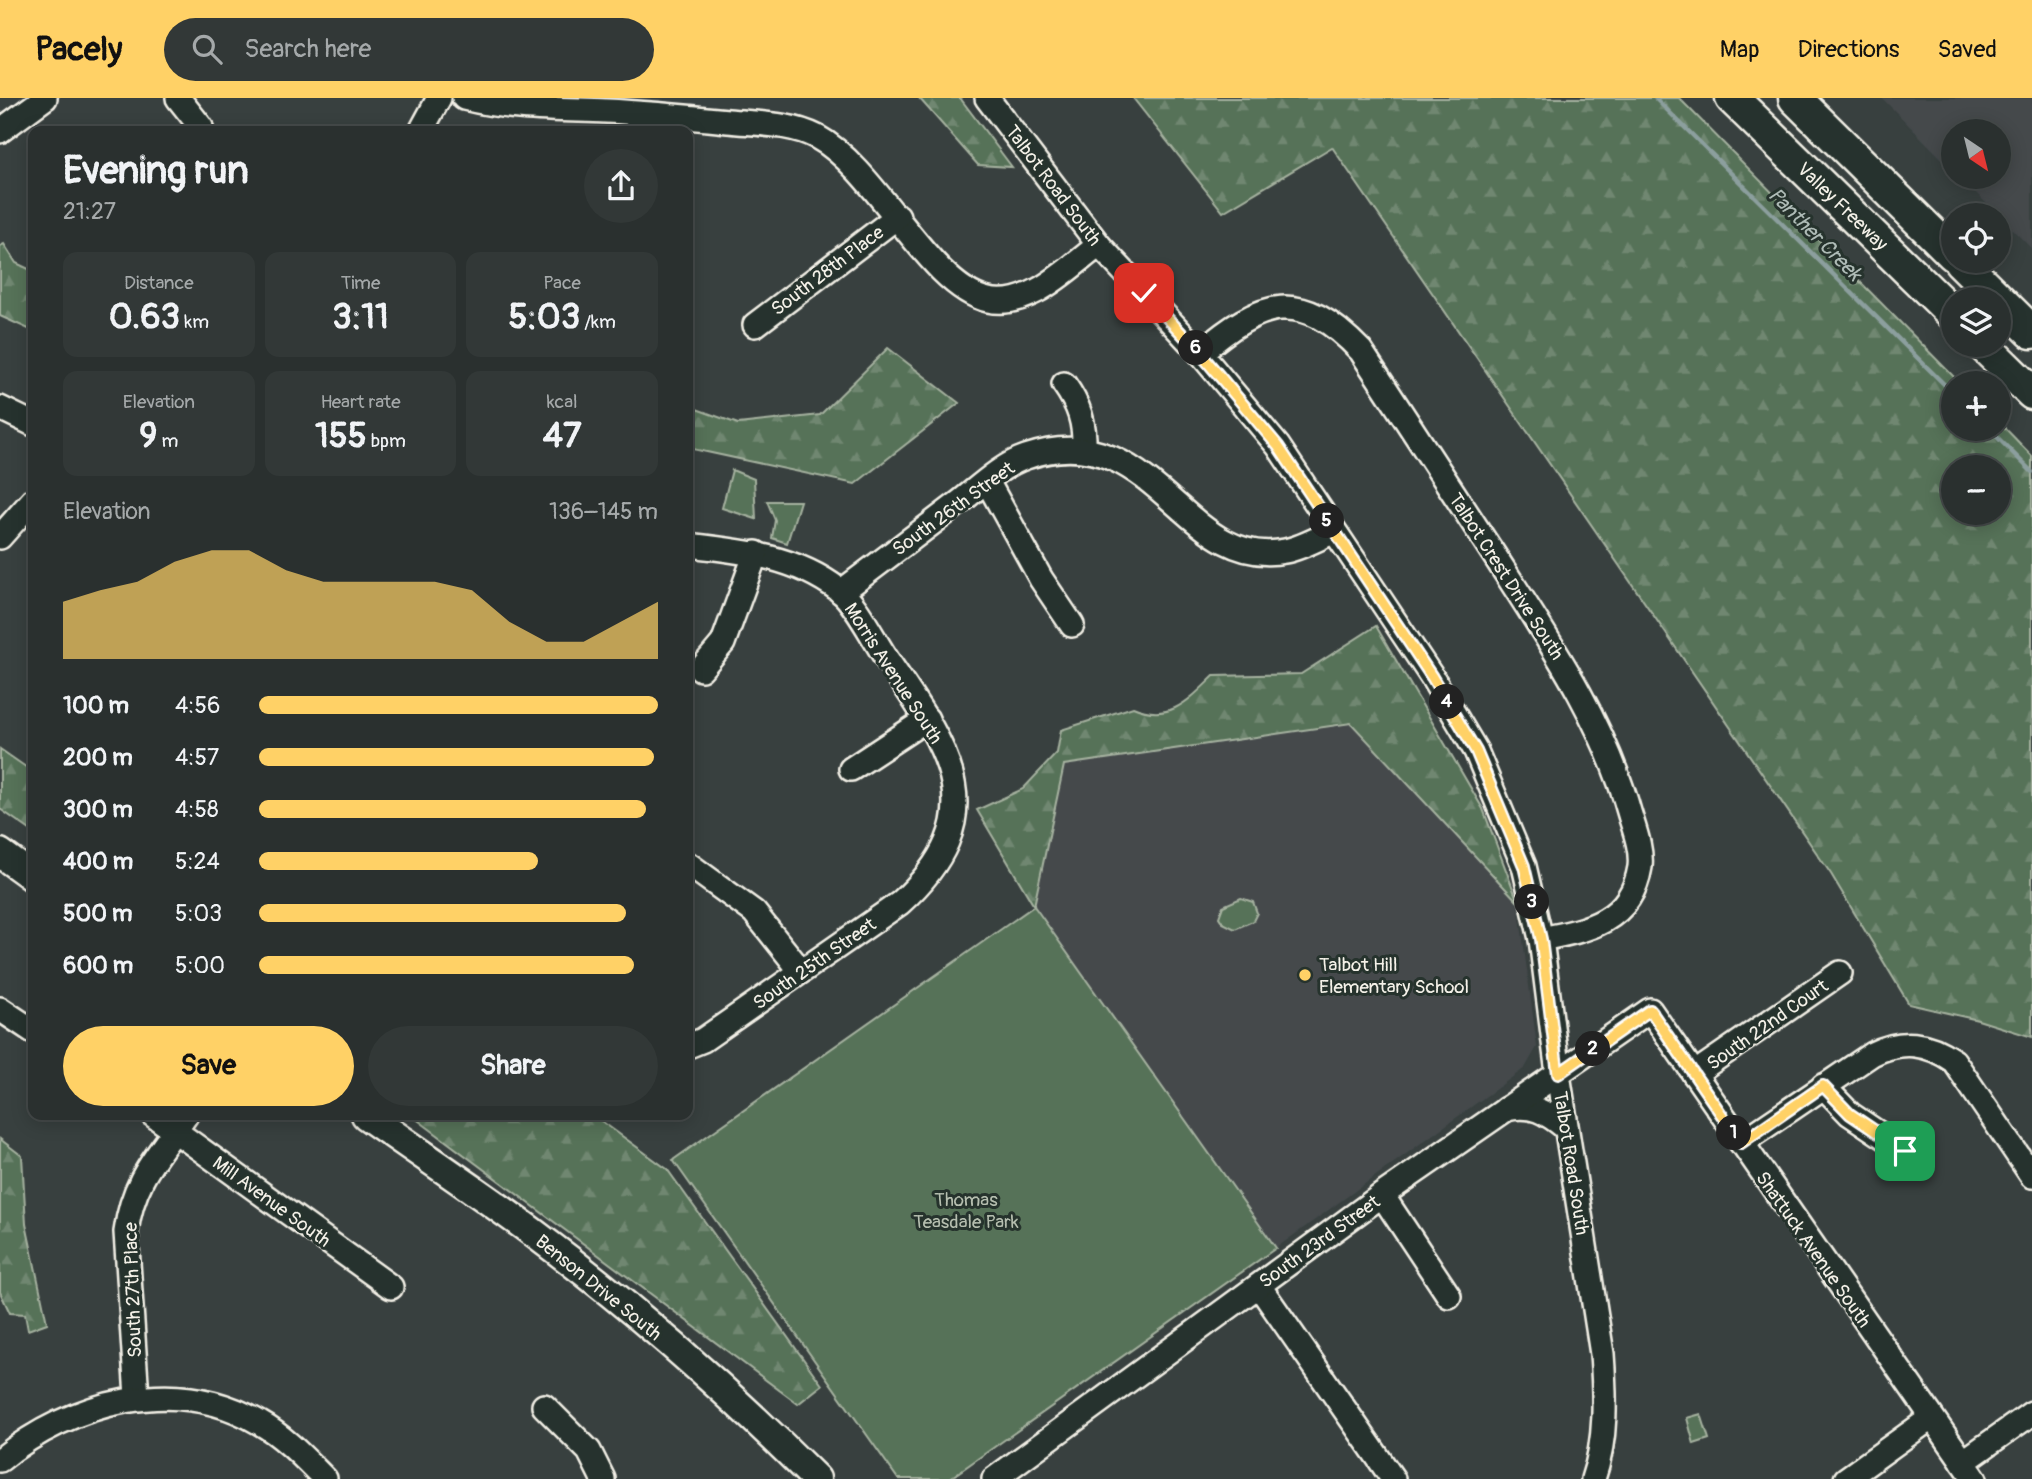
<!DOCTYPE html>
<html lang="en">
<head>
<meta charset="utf-8">
<style>
  :root { --surface:#2a302f; --page:#323837; --text:#f1f3f6; --muted:#a5a9aa; --line:#464b4b; --accent:#ffd166 }
  body { margin:0; font-family:Pangolin,sans-serif; background:var(--page); color:var(--text); height:100vh; display:flex; flex-direction:column; font-size:26px; white-space:nowrap }
  * { box-sizing:border-box; margin:0 }
  p { font-size:23px; color:var(--muted) }
  .icon { flex:none; width:38px; height:38px; fill:none; stroke:currentColor; stroke-width:2; stroke-linecap:round; stroke-linejoin:round }
  .map { position:relative; flex:1; overflow:hidden }
  .drawer { position:absolute; left:28px; top:28px; width:665px; height:994px; display:flex; flex-direction:column; background:var(--surface); border-radius:14px; box-shadow:0 4px 18px #0003,0 0 0 2px var(--line) }
  .drawer>* { flex:none }
  .needle { width:46px; rotate:145deg }
  .fabs { position:absolute; left:1941px; top:21px; display:grid; gap:14px }
  .fabs a { display:grid; place-items:center; width:70px; height:70px; border-radius:50%; background:var(--surface); box-shadow:0 4px 18px #0003,0 0 0 2px var(--line); font-size:35px }
  .pin { position:absolute; display:grid; place-items:center; width:60px; height:60px; color:#fff; margin:-30px; border-radius:14px; box-shadow:0 4px 10px #0006 }
  .km { position:absolute; width:35px; height:35px; margin:-18px; border-radius:50%; background:#222; color:#fff; font-size:19px; line-height:35px; text-align:center }
  .round { display:grid; place-items:center; flex:none; width:74px; height:74px; border-radius:37px; background:var(--page) }
  .head { display:flex; align-items:center; justify-content:space-between; height:119px; padding:0 35px }
  h1 { font-size:38px; font-weight:700; line-height:52px }
  .metrics { display:grid; grid-template-columns:repeat(3,1fr); gap:10px; height:119px; padding:7px 35px }
  .metrics div { display:grid; align-content:center; border-radius:14px; background:var(--page); text-align:center }
  .metrics b { font-size:35px; font-weight:700 }
  .metrics small { font-size:19px; font-weight:400 }
  .metrics p { font-size:19px }
  .chart { height:196px; padding:14px 35px }
  .chart p { display:flex; justify-content:space-between }
  .chart svg { width:100%; height:126px; margin-top:7px; fill:var(--accent); opacity:.7 }
  .button { display:flex; gap:14px; margin-top:auto; padding:14px 35px }
  .button a { flex:1; height:80px; border-radius:42px; background:var(--accent); color:#111; font-size:28px; font-weight:700; line-height:80px; text-align:center }
  .button a+a { background:var(--page); color:var(--text) }
  ul { padding:0 35px; list-style:none; font-size:23px }
  li { display:grid; grid-template-columns:112px 84px 1fr; align-items:center; height:52px }
  li i { height:18px; border-radius:9px; background:var(--accent) }
  header { display:flex; align-items:center; gap:42px; box-sizing:border-box; height:98px; padding:0 35px; background:var(--accent); color:#111 }
  header strong { font-size:33px }
  nav { display:flex; gap:38px; margin-inline-start:auto; font-size:24px }
  .search { width:490px; height:63px; background:var(--page); display:flex; align-items:center; gap:18px; box-sizing:border-box; padding:0 24px; border-radius:38px; color:var(--muted); font-size:26px }
  .map>svg:first-child { display:block }
  .built { fill:#44494c }
  .green { fill:#577259; stroke:#a6b2a0; stroke-width:2 }
  .forest { fill:url(#forest-firs); stroke:#a6b2a0; stroke-width:2; fill-rule:evenodd }
  .lines { fill:none; stroke-linecap:round; stroke-linejoin:round }
  .stream { stroke:#8c9f9e; stroke-width:4.5 }
  .minor-casing { stroke:#f4f1e8; stroke-width:28 }
  .major-casing { stroke:#f4f1e8; stroke-width:33 }
  .highway-casing { stroke:#f4f1e8; stroke-width:37 }
  .minor { stroke:#26332d; stroke-width:23 }
  .major { stroke:#26332d; stroke-width:28 }
  .highway { stroke:#26332d; stroke-width:32 }
  .route-casing { stroke:#fff; stroke-width:14 }
  .route { stroke:#ffd166; stroke-width:9 }
  .poi-dot { fill:#ffd166; stroke:#26332d; stroke-width:2.5 }
  .labels { text-anchor:middle; stroke-width:6; stroke-linejoin:round; paint-order:stroke }
  .street-label { font-size:19px; fill:#f4f1e8; stroke:#26332d }
  .poi-label { font-size:19px; fill:#f4f1e8; stroke:#26332d; text-anchor:start }
  .park-label { font-size:19px; fill:#b5beaf; stroke:#26332d }
  .water-label { font-size:21px; font-style:italic; fill:#aebbb6; stroke:#26332d }
</style>
</head>
<body>
<header>
<strong>Pacely</strong>
<div class="search"><svg class="icon" aria-label="search" viewBox="0 0 24 24"><circle cx="10" cy="10" r="6"/><path d="M15 15l6 6"/></svg>Search here</div>
<nav><a>Map</a><a>Directions</a><a>Saved</a></nav>
</header>
<div class="map">
<svg width="2032" height="1381" viewBox="0 0 2032 1381">
  <defs>
    <pattern id="forest-firs" width="22" height="20" patternUnits="userSpaceOnUse" patternTransform="scale(1.75)"><rect width="22" height="20" fill="#577259"/><path d="M5 1l3.5 6h-7zM16 11l3.5 6h-7z" fill="#708771"/></pattern>
  </defs>
  <rect width="100%" height="100%" fill="#38403f"/>
  <filter id="ink" filterUnits="userSpaceOnUse"><feTurbulence type="fractalNoise" baseFrequency=".0143" numOctaves="2"/><feDisplacementMap in="SourceGraphic" scale="14" xChannelSelector="R" yChannelSelector="G"/><feConvolveMatrix kernelMatrix="1 2 1 2 8 2 1 2 1" color-interpolation-filters="sRGB"/></filter>
  <g filter="url(#ink)">
    <!-- built -->
    <g class="built">
      <polygon points="1882,0 2032,0 2032,151 1960,79 1998,79 1998,33 1953,33 1953,72"/>
      <polygon points="1348,616 1518,804 1537,949 1525,970 1276,1150 1034,808 1046,667"/>
    </g>
    <!-- green -->
    <g class="green">
      <polygon points="732,372 754,381 756,421 722,410"/>
      <polygon points="767,403 800,403 787,445 772,440 775,422"/>
      <polygon points="1241,800 1253,804 1257,815 1253,823 1235,831 1223,825 1219,819 1223,808"/>
      <polygon points="1034,808 1276,1150 949,1381 898,1381 673,1062"/>
      <polygon points="1701,1316 1709,1341 1694,1346 1687,1320"/>
    </g>
    <!-- forest -->
    <g class="forest">
      <polygon points="919,0 960,0 1012,69 978,67"/>
      <path d="M1133,0h546l281,285h-7v46h45l1,-7 33,34v581l-54,-17 -69,-16 -78,-130 -499,-727 -109,65zM1998,369v46h-45v-46z"/>
      <polygon points="4,146 16,165 33,173 33,233 0,218 0,148"/>
      <polygon points="888,250 959,305 855,386 688,350 688,308 738,326 820,317"/>
      <path d="M1376,528l107,183 35,93 -167,-179 -287,42 -30,141 -57,-96 46,-21 34,-36 4,-23 72,-23c37,16 56,-7 81,-31l87,-2z"/>
      <polygon points="0,651 33,674 33,734 0,711"/>
      <polygon points="411,1017 593,1017 667,1071 822,1287 798,1306"/>
      <polygon points="0,1041 22,1058 26,1126 47,1225 28,1232 25,1216 10,1215 0,1194"/>
    </g>
    <g class="lines">
      <!-- stream -->
      <g class="stream">
        <polyline points="1655,0 1953,295"/>
        <polyline points="1989,331 2032,374"/>
      </g>
      <defs>
        <g id="minor">
          <polyline points="178,0 201,29"/>
          <path d="M464,0c47,12 94,11 142,13 41,2 82,6 122,10 29,3 62,2 89,16 61,33 112,150 171,163 42,9 80,-32 111,-55"/>
          <path d="M987,0l112,147 101,108 78,93 154,231 44,74 48,115 17,73 17,135 44,280c3,41 5,85 -9,125"/>
          <polyline points="0,33 45,0"/>
          <polyline points="421,33 439,0"/>
          <polyline points="755,227 898,118"/>
          <path d="M1200,255c62,-53 100,-66 161,-2 45,70 91,140 137,210 52,81 106,160 132,254 5,16 12,35 10,52 -9,55 -53,63 -99,72"/>
          <path d="M1064,286c15,21 21,39 20,64"/>
          <polyline points="0,310 33,326"/>
          <polyline points="987,383 1041,481 1072,527"/>
          <polyline points="0,439 33,402"/>
          <path d="M688,447c53,6 107,11 151,45 17,13 36,52 49,71 60,88 109,154 12,242l-197,137 -15,6"/>
          <path d="M841,494c40,-30 79,-60 119,-90 19,-15 42,-37 66,-45 129,-44 157,114 259,94 16,-3 34,-13 49,-20"/>
          <polyline points="701,571 723,545 756,455"/>
          <polyline points="851,671 927,621"/>
          <polyline points="688,766 754,814 801,873"/>
          <polyline points="0,911 33,933"/>
          <polyline points="1694,976 1840,875"/>
          <polyline points="1823,988 1850,1016 1905,1053"/>
          <path d="M1506,1011c26,-6 40,3 60,19"/>
          <polyline points="153,1017 391,1189"/>
          <path d="M1741,1045l131,-89c30,-15 55,-12 82,7l78,115"/>
          <polyline points="1382,1097 1449,1198"/>
          <polyline points="1259,1188 1393,1381"/>
          <path d="M137,1299l-11,-165c7,-53 31,-75 60,-117"/>
          <polyline points="544,1308 589,1353 603,1381"/>
          <path d="M0,1362c71,-58 176,-87 260,-37 25,14 45,36 65,56"/>
          <polyline points="1963,1364 2032,1315"/>
          <polyline points="994,1381 1382,1097 1650,912 1975,1381"/>
          <polyline points="1846,1381 1931,1320"/>
        </g>
        <g id="major">
          <polyline points="0,755 33,779"/>
          <path d="M366,1017c55,39 111,76 165,116 101,75 196,159 285,248"/>
        </g>
        <g id="highway">
          <polyline points="1732,0 1953,216"/>
          <polyline points="1795,0 1953,156"/>
          <polyline points="1960,163 2032,234"/>
          <polyline points="1983,247 2032,295"/>
        </g>
      </defs>
      <!-- minor casing -->
      <use href="#minor" class="minor-casing"/>
      <!-- major casing -->
      <use href="#major" class="major-casing"/>
      <!-- highway casing -->
      <use href="#highway" class="highway-casing"/>
      <!-- minor -->
      <use href="#minor" class="minor"/>
      <!-- major -->
      <use href="#major" class="major"/>
      <!-- highway -->
      <use href="#highway" class="highway"/>
    </g>
  </g>
  <g class="lines" filter="url(#ink)">
    <defs>
      <polyline id="route" points="1144,195 1200,255 1278,348 1432,579 1476,653 1524,768 1541,841 1558,976 1650,912 1741,1045 1823,988 1850,1016 1905,1053"/>
    </defs>
    <!-- route casing -->
    <use href="#route" class="route-casing"/>
    <!-- route -->
    <use href="#route" class="route"/>
  </g>
  <!-- markers -->
  <circle class="poi-dot" cx="1305" cy="877" r="7"/>
  <g class="labels">
    <!-- street labels -->
    <g class="street-label">
      <text transform="translate(1054 87) rotate(53)" y="7">Talbot Road South</text>
      <text transform="translate(1843 108) rotate(44)" y="7">Valley Freeway</text>
      <text transform="translate(827 172) rotate(-37)" y="7">South 28th Place</text>
      <text transform="translate(953 410) rotate(-36)" y="7">South 26th Street</text>
      <text transform="translate(1507 478) rotate(57)" y="7">Talbot Crest Drive South</text>
      <text transform="translate(894 575) rotate(57)" y="7">Morris Avenue South</text>
      <text transform="translate(814 865) rotate(-35)" y="7">South 25th Street</text>
      <text transform="translate(1767 926) rotate(-35)" y="7">South 22nd Court</text>
      <text transform="translate(1572 1065) rotate(81)" y="7">Talbot Road South</text>
      <text transform="translate(272 1103) rotate(36)" y="7">Mill Avenue South</text>
      <text transform="translate(1319 1143) rotate(-36)" y="7">South 23rd Street</text>
      <text transform="translate(1814 1151) rotate(55)" y="7">Shattuck Avenue South</text>
      <text transform="translate(599 1189) rotate(39)" y="7">Benson Drive South</text>
      <text transform="translate(132 1192) rotate(-92)" y="7">South 27th Place</text>
    </g>
    <!-- poi labels -->
    <g class="poi-label">
      <text x="1319" y="873">Talbot Hill<tspan x="1319" dy="22">Elementary School</tspan></text>
    </g>
    <!-- park labels -->
    <g class="park-label">
      <text x="966" y="1108">Thomas<tspan x="966" dy="22">Teasdale Park</tspan></text>
    </g>
    <!-- water labels -->
    <g class="water-label">
      <text transform="translate(1815 136) rotate(45)" y="7">Panther Creek</text>
    </g>
  </g>
</svg>
<div class="fabs">
<a><svg class="needle" viewBox="-14 -14 28 28"><path d="M0-13l5 13h-10z" fill="#e53935"/><path d="M0 13l5-13h-10z" fill="#a5a9aa"/></svg></a>
<a><svg class="icon" aria-label="locate" viewBox="0 0 24 24"><circle cx="12" cy="12" r="6"/><path d="M12 2v4M12 18v4M2 12h4M18 12h4"/></svg></a>
<a><svg class="icon" aria-label="layers" viewBox="0 0 24 24"><path d="M12 4l9 5-9 5-9-5zM3 14l9 5 9-5"/></svg></a>
<a>+</a>
<a>−</a>
</div>
<div class="pin" style="left:1905px;top:1053px;background:#1e9e55"><svg class="icon" aria-label="arrive" viewBox="0 0 24 24"><path d="M6 21V4h12l-3 4 3 4H6"/></svg></div>
<div class="pin" style="left:1144px;top:195px;background:#d93025"><svg class="icon" aria-label="check" viewBox="0 0 24 24"><path d="M5 12l5 5 9-10"/></svg></div>
<b class="km" style="left:1734px;top:1035px">1</b>
<b class="km" style="left:1593px;top:951px">2</b>
<b class="km" style="left:1532px;top:804px">3</b>
<b class="km" style="left:1447px;top:604px">4</b>
<b class="km" style="left:1327px;top:423px">5</b>
<b class="km" style="left:1196px;top:250px">6</b>
<section class="drawer">
<div class="head"><div><h1>Evening run</h1><p>21:27</p></div><a class="round"><svg class="icon" aria-label="share" viewBox="0 0 24 24"><path d="M12 15V3M7 8l5-5 5 5M5 13v7h14v-7"/></svg></a></div>
<div class="metrics">
<div><p>Distance</p><b>0.63<small> km</small></b></div>
<div><p>Time</p><b>3:11</b></div>
<div><p>Pace</p><b>5:03<small> /km</small></b></div>
</div>
<div class="metrics">
<div><p>Elevation</p><b>9<small> m</small></b></div>
<div><p>Heart rate</p><b>155<small> bpm</small></b></div>
<div><p>kcal</p><b>47</b></div>
</div>
<div class="chart"><p><span>Elevation</span>136–145 m</p>
<svg viewBox="0 0 160 44" preserveAspectRatio="none"><path d="M0 44V24L10 20L20 17L30 10L40 6L50 6L60 13L70 17L80 17L90 17L100 17L110 20L120 31L130 38L140 38L150 31L160 24V44z"/></svg>
</div>
<ul>
<li><b>100 m</b>4:56<i style="width:100%"></i></li>
<li><b>200 m</b>4:57<i style="width:99%"></i></li>
<li><b>300 m</b>4:58<i style="width:97%"></i></li>
<li><b>400 m</b>5:24<i style="width:70%"></i></li>
<li><b>500 m</b>5:03<i style="width:92%"></i></li>
<li><b>600 m</b>5:00<i style="width:94%"></i></li>
</ul>
<div class="button"><a>Save</a><a>Share</a></div>
</section>
</div>
</body>
</html>
